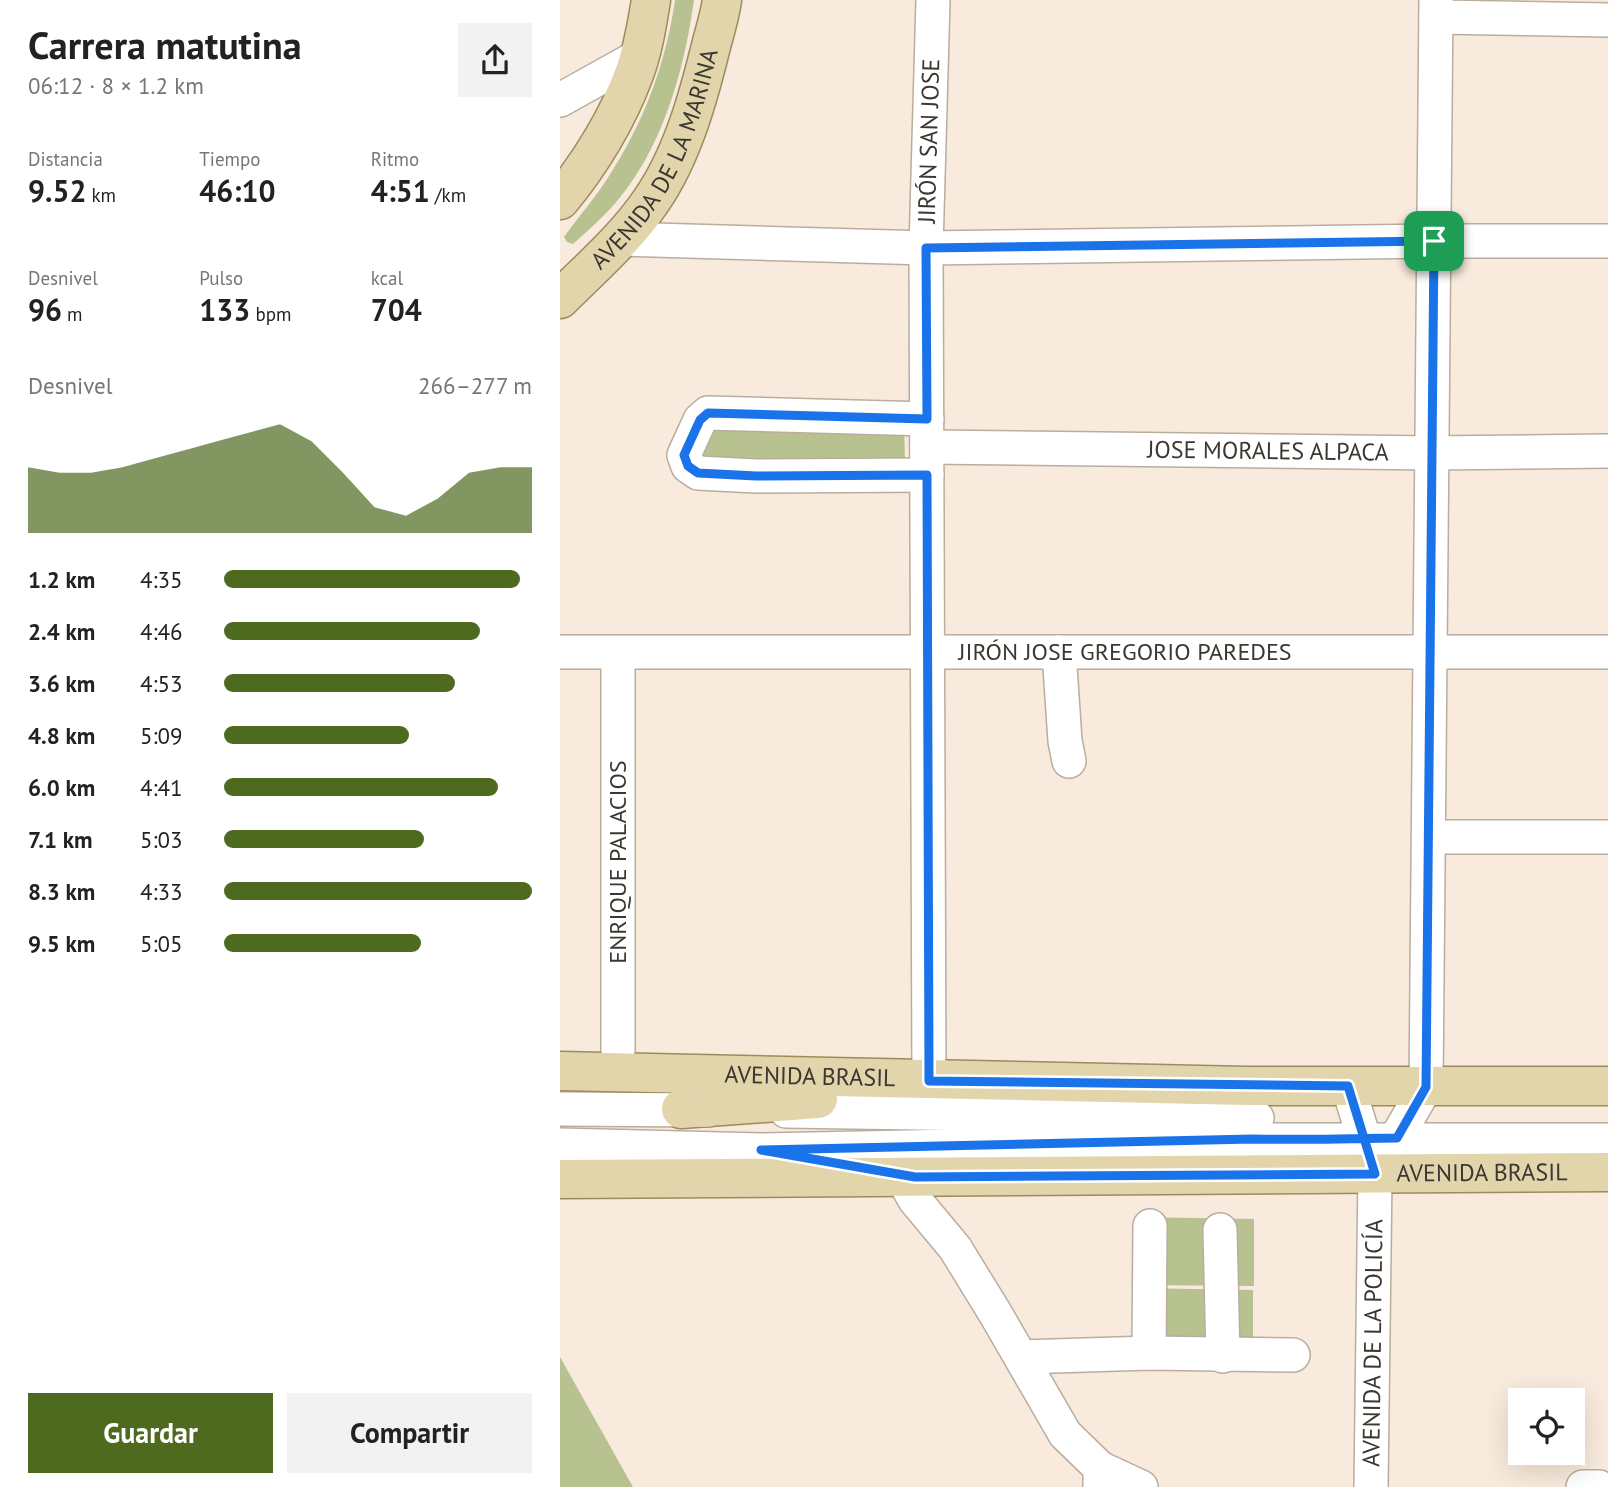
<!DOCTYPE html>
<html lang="es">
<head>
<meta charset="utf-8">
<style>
  :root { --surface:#fff; --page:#f2f2f2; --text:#222; --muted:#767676; --accent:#4d6a1e }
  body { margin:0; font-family:"PT Sans",sans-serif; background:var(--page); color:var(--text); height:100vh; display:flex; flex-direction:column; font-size:26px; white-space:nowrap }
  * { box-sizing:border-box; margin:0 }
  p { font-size:23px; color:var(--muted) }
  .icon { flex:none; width:38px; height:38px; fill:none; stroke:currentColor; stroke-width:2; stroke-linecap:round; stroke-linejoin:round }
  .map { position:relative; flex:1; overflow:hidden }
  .panel { display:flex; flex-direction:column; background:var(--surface); width:560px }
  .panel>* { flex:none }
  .tools { position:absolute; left:948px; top:1388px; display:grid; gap:14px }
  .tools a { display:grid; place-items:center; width:77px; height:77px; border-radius:0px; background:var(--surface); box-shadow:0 7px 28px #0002; font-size:35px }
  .pin { position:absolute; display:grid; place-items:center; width:60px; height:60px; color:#fff; margin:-30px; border-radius:14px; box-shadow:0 4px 10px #0006 }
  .round { display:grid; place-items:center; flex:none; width:74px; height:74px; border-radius:0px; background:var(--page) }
  .overview { display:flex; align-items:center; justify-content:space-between; height:119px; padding:0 28px }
  h1 { font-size:38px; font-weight:700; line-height:52px }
  .stats { display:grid; grid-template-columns:repeat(3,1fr); gap:10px; height:119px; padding:7px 28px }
  .stats div { display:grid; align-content:center }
  .stats b { font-size:30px; font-weight:700 }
  .stats small { font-size:19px; font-weight:400 }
  .stats p { font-size:19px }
  .chart { height:196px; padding:14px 28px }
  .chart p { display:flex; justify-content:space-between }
  .chart svg { width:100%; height:126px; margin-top:7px; fill:var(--accent); opacity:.7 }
  .cta { display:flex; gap:14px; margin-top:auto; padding:14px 28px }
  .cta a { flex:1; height:80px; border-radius:0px; background:var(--accent); color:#fff; font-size:28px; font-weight:700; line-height:80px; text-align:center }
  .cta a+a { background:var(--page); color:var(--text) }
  ul { padding:0 28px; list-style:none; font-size:23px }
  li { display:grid; grid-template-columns:112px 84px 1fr; align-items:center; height:52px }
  li i { height:18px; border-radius:9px; background:var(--accent) }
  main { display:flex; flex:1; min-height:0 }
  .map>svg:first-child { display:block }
  .green { fill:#b8c290 }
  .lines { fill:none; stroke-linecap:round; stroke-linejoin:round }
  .minor-casing { stroke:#baad9f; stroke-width:36 }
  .major-casing { stroke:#9c8c5d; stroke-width:41 }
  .minor { stroke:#fff; stroke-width:33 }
  .major { stroke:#e2d5ac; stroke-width:38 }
  .route-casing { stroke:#fff; stroke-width:14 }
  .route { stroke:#1a73e8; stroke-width:9 }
  .labels { text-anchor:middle; stroke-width:5; stroke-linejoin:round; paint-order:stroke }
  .street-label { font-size:24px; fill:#3c3731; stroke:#fff }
</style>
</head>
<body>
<main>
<section class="panel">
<div class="overview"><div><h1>Carrera matutina</h1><p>06:12 · 8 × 1.2 km</p></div><a class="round"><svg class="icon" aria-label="share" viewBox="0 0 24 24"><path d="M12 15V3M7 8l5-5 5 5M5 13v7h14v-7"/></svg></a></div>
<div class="stats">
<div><p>Distancia</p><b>9.52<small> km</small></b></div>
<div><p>Tiempo</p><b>46:10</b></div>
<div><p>Ritmo</p><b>4:51<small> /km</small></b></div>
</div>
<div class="stats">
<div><p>Desnivel</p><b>96<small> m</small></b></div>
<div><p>Pulso</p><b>133<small> bpm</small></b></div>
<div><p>kcal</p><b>704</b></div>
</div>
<div class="chart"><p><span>Desnivel</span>266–277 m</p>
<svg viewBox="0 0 160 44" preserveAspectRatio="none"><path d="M0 44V21L10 23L20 23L30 21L40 18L50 15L60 12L70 9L80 6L90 12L100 23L110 35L120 38L130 32L140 23L150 21L160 21V44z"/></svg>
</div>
<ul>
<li><b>1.2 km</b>4:35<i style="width:96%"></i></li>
<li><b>2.4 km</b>4:46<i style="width:83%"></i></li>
<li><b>3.6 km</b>4:53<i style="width:75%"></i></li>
<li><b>4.8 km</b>5:09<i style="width:60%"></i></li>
<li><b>6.0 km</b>4:41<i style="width:89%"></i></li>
<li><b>7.1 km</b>5:03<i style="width:65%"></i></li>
<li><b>8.3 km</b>4:33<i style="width:100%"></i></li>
<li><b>9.5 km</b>5:05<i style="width:64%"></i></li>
</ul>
<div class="cta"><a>Guardar</a><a>Compartir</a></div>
</section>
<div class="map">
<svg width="1048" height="1487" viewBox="0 0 1048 1487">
  <rect width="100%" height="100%" fill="#f8eadc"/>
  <!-- green -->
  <g class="green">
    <path d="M115,0h19c-10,72 -32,151 -82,207 -12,13 -26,25 -39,37l-6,-2 -3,-5c15,-21 32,-40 45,-61 35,-54 57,-113 66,-176z"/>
    <polygon points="344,423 345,462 149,462 139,458 142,429"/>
    <polygon points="576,1217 694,1219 694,1286 575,1285"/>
    <polygon points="575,1288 693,1290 693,1358 574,1356"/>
    <polygon points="0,1357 73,1487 0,1487"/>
  </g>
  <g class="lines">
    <defs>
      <g id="minor">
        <polyline points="876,17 1048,20"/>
        <polyline points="0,100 79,56"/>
        <polyline points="61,239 366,248 874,241 1048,241"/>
        <polyline points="367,419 148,413 140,420 124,455 128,466 138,473 196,476 367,475"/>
        <path id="s1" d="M367,447l505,6 176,-2"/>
        <path id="s2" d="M0,652h1048"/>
        <polyline points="499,652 505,741 509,761"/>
        <polyline points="869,837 1048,837"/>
        <polyline points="58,1071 58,653"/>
        <path id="s3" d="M369,1081l-3,-833 7,-248"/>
        <polyline points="788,1086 810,1158"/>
        <polyline points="0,1109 148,1110"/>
        <polyline points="226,1111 697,1118"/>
        <polyline points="0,1145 201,1150 693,1140 1048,1140"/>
        <polyline points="341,1176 355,1200 395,1248 435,1313 505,1434 540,1468 540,1487"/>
        <polyline points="660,1230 663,1356"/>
        <polyline points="589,1353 590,1226"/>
        <polyline points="461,1357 589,1353 733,1355"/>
        <polyline points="540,1468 581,1487"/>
        <path id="s4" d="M811,1487l4,-313 51,-87 10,-1087"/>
        <polyline points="1023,1487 1039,1487"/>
      </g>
      <g id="major">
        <path d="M0,200c30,-36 58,-82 74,-126 9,-23 13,-50 17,-74"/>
        <path id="s5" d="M0,299c31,-31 66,-61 91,-98 32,-46 48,-106 61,-159 4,-14 8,-28 10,-42"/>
        <path id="s6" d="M0,1071l686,15h362"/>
        <polyline points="121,1109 258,1099"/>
        <path id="s7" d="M0,1179l1048,-7"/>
      </g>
    </defs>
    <!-- minor casing -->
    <use href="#minor" class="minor-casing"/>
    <!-- major casing -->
    <use href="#major" class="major-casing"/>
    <!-- minor -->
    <use href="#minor" class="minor"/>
    <!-- major -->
    <use href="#major" class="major"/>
  </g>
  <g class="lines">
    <defs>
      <path id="route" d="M874,241l-508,7 1,171 -219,-6 -8,7 -16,35 4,11 10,7 58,3 171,-1 2,606 419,5c9,30 18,59 27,88l-460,3 -154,-27 492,-11c48,1 96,0 144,-1l29,-51 8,-846"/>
    </defs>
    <!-- route casing -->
    <use href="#route" class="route-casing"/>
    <!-- route -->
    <use href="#route" class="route"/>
  </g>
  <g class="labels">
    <!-- street labels -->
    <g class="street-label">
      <text dy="8" stroke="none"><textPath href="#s3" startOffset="940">JIRÓN SAN JOSE</textPath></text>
      <text dy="8" stroke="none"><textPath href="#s5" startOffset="173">AVENIDA DE LA MARINA</textPath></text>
      <text dy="8" stroke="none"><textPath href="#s1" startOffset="341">JOSE MORALES ALPACA</textPath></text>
      <text dy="8" stroke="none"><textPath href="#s2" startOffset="565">JIRÓN JOSE GREGORIO PAREDES</textPath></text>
      <text transform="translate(58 862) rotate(-90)" y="8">ENRIQUE PALACIOS</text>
      <text dy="8" stroke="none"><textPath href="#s6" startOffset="250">AVENIDA BRASIL</textPath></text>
      <text dy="8" stroke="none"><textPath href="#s7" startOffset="922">AVENIDA BRASIL</textPath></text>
      <text dy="8" stroke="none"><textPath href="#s4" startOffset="144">AVENIDA DE LA POLICÍA</textPath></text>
    </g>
  </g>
</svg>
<div class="tools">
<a><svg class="icon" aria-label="locate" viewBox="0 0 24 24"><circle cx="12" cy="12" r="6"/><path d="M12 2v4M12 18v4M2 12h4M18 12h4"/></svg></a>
</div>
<div class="pin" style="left:874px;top:241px;background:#1e9e55"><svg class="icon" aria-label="arrive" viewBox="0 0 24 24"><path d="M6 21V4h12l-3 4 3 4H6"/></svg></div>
</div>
</main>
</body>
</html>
